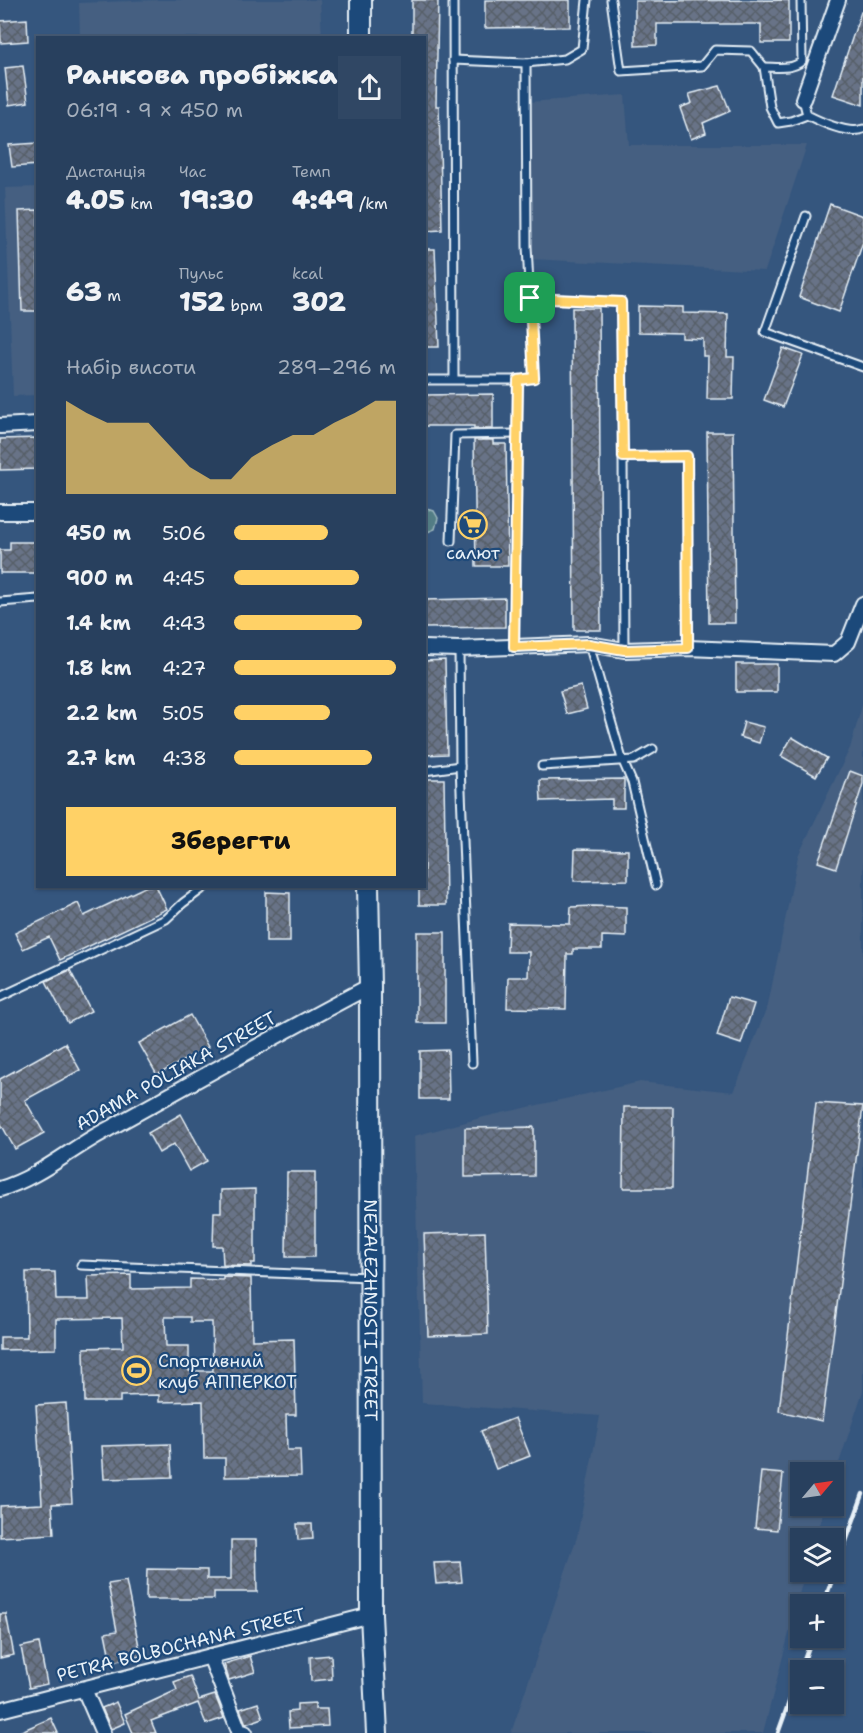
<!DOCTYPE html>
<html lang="uk">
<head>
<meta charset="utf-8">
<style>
  :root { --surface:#28405e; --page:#304764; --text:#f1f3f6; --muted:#a5afbc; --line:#445973; --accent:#ffd166 }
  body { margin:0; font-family:"Shantell Sans",sans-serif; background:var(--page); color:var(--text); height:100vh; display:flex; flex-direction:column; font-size:22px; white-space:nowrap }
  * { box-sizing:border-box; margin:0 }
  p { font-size:20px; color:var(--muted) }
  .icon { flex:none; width:33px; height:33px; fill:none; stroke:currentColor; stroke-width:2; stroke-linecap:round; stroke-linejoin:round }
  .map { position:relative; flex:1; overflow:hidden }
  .drawer { position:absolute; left:36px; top:36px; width:390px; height:852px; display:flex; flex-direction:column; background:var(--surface); border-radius:0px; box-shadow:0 2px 4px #0004,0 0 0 2px var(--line) }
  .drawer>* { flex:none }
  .needle { width:39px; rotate:61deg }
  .tools { position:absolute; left:790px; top:1462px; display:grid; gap:12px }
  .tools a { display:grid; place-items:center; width:54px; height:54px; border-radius:0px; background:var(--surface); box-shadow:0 2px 4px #0004,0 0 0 2px var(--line); font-size:30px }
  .pin { position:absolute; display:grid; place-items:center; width:51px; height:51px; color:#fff; margin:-26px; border-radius:12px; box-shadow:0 3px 9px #0006 }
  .round { display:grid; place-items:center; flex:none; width:63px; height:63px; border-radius:0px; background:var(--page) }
  .headline { display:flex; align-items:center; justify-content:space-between; height:102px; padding:0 30px }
  h1 { font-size:27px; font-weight:800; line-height:45px }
  .figures { display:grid; grid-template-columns:repeat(3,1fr); gap:9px; height:102px; padding:6px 30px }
  .figures div { display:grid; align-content:center }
  .figures b { font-size:26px; font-weight:800 }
  .figures small { font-size:16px; font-weight:400 }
  .figures p { font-size:16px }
  .chart { height:168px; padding:12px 30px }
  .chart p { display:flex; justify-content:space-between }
  .chart svg { width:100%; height:108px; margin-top:6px; fill:var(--accent); opacity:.7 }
  .button { display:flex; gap:12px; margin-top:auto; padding:12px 30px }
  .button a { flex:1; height:69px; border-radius:0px; background:var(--accent); color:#111; font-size:24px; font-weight:800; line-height:69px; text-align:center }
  ul { padding:0 30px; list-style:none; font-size:20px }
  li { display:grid; grid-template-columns:96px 72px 1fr; align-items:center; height:45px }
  li i { height:15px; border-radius:8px; background:var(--accent) }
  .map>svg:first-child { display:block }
  .built { fill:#445f81 }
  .green { fill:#527d85; stroke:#9db7be; stroke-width:1.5 }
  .building { fill:url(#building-cross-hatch); stroke:#e8f1f8; stroke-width:1.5; fill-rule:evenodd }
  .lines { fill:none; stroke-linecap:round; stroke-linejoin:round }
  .lane-casing { stroke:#e8f1f8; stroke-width:11 }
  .street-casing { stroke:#e8f1f8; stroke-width:18 }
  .secondary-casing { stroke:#e8f1f8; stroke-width:24 }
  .lane { stroke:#1f4a7a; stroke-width:7 }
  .street { stroke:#1f4a7a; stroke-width:14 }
  .secondary { stroke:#1f4a7a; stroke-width:20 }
  .rail { stroke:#e8f1f8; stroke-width:4.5 }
  .route-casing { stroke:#fff; stroke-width:12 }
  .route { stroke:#ffd166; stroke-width:8 }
  .labels { text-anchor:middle; stroke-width:4.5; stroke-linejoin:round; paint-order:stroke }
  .poi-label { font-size:18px; fill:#e8f1f8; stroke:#1f4a7a }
  .street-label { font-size:18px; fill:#e8f1f8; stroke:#1f4a7a }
</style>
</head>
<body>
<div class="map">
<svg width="863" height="1733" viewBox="0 0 863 1733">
  <defs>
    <pattern id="building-cross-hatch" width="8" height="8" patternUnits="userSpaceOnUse" patternTransform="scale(1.5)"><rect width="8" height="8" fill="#687387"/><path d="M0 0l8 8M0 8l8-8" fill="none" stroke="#575e68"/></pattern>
  </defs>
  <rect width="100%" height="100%" fill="#35567e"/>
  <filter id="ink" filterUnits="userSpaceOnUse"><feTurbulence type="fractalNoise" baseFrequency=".0167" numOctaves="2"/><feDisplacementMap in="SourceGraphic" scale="12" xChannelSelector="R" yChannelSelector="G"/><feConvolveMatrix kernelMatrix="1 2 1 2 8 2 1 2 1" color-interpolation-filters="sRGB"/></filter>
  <g filter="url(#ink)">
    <!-- built -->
    <g class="built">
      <polygon points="157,0 320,0 322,37 80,37 79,3"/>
      <polygon points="625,95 629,145 807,145 765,271 529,259 528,102"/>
      <polygon points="37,187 37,395 13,396 5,188"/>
      <polygon points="863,702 863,1391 834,1478 834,1473 801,1473 801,1506 825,1506 815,1539 801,1539 801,1572 805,1572 763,1733 511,1733 577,1537 600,1416 422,1403 414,1136 484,1117 640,1082 734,1092 768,1005 798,856 850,748"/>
    </g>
    <!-- green -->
    <polygon class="green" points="424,508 434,511 438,518 435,529 425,533"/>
    <!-- building -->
    <g class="building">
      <polygon points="412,0 438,0 436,106 439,106 442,230 424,231 424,38 412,38"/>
      <polygon points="485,0 570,0 570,27 485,28"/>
      <polygon points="789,0 789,43 761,43 761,24 657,24 657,45 635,46 635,1"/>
      <polygon points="861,12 863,12 863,105 833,95"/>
      <polygon points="27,19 28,41 1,43 0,21"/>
      <polygon points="23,66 28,102 9,105 5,68"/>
      <polygon points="720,86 730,111 703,123 706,133 691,139 680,108 692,103 689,94"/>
      <polygon points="38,143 38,165 12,167 9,145"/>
      <polygon points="830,204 863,216 863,242 839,312 799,297"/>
      <polygon points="38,210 38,311 22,311 19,211"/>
      <polygon points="424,249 435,249 439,347 424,347"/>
      <polygon points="638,306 683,307 683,313 728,314 727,357 734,357 733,399 707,399 708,356 703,356 703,339 682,338 682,333 638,332"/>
      <polygon points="572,308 599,308 601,630 574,630"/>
      <polygon points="783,348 803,355 783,407 764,400"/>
      <polygon points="493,394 493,429 474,429 474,426 424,426 424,395"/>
      <polygon points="707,432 733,432 735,623 709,623"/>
      <polygon points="38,438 38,469 0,470 0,439"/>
      <polygon points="474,440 493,440 493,444 506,444 508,566 476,566"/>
      <polygon points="10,542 38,542 38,573 0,573 0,550 10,550"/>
      <polygon points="505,598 505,627 424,628 424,600"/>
      <polygon points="445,660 447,754 424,755 424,661"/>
      <rect x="736" y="664" width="41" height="28"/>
      <polygon points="581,686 587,709 567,714 560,691"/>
      <polygon points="744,722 764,727 759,743 740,737"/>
      <polygon points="792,737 827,758 816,776 781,756"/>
      <polygon points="850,771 863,776 863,784 836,868 818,862"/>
      <polygon points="424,779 444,779 446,905 419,905 419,886 424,886"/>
      <polygon points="624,779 624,808 612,808 612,799 541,801 540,780"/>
      <polygon points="575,849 628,850 628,880 574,881"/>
      <polygon points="147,886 156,886 167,909 60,960 49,937 23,949 15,933 78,903 84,916"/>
      <polygon points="266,892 290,893 290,942 266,942"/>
      <polygon points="593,906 626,907 626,937 602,936 602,949 573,949 573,954 567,954 566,1009 507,1008 508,977 528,977 529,952 507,952 508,923 570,924 571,907"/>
      <rect x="417" y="932" width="28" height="91"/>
      <polygon points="70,970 91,1011 68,1023 46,981"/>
      <polygon points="729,997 754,1004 741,1044 717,1036"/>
      <polygon points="190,1015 208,1047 157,1075 139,1043"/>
      <polygon points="65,1043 80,1070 25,1100 44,1133 15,1149 0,1122 0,1079"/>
      <polygon points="448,1050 449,1099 420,1099 420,1051"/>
      <polygon points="816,1103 863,1106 822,1421 779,1411"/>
      <polygon points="624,1107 673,1107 672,1188 623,1188"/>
      <polygon points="181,1114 207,1161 189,1171 174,1144 159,1153 148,1133"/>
      <polygon points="534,1127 534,1176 465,1177 465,1128"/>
      <polygon points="287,1172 315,1172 315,1257 286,1257"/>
      <polygon points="255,1189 255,1263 251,1263 251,1266 223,1265 222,1246 213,1246 214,1212 221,1212 221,1190"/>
      <polygon points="485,1232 488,1334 428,1336 424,1234"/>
      <path d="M26,1272h29l1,28h33l-1,-24 43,-1v14l59,-1v-9l33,1v-3l28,1 1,62 42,-1 2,76h-10l1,35h13l1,26 -76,1v-19h-21l-1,-57 -44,1v-7l-39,1v6h-35l-1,-54 39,-1 -1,-29 -66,1v30l-56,1v-13h27zM165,1317h25v5h22l1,49h-24v-25h-23z"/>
      <polygon points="66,1403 72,1503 52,1504 54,1534 0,1537 0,1506 42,1504 36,1405"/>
      <polygon points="515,1418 530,1456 496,1469 481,1431"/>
      <polygon points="170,1444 172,1477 104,1479 102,1446"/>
      <polygon points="761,1472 783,1474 777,1530 755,1528"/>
      <polygon points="297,1524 312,1524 313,1539 298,1540"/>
      <polygon points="231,1540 256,1540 257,1592 214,1592 214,1599 146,1599 147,1569 207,1570 207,1579 231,1579"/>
      <polygon points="460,1562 462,1582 436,1584 434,1563"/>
      <polygon points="126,1581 141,1656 111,1662 105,1633 117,1631 108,1584"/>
      <polygon points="0,1614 6,1614 14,1655 0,1658"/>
      <polygon points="39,1643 47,1684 29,1688 21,1647"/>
      <polygon points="331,1655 332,1679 311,1681 310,1657"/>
      <polygon points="250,1656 255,1672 229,1680 224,1664"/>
      <polygon points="190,1676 199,1700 215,1695 224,1718 206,1724 198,1703 151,1721 156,1733 133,1733 125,1714 177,1690 174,1682"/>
      <polygon points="116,1702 125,1723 111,1729 102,1708"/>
      <polygon points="258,1703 263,1718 246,1724 240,1709"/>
      <polygon points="315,1703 315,1709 327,1709 328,1726 289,1728 288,1712 297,1711 297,1704"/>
      <polygon points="51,1718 58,1733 17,1733"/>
    </g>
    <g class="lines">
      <defs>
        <g id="lane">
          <polyline points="453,0 454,379"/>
          <polyline points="611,0 621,71 702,66 715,50 751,51 764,67"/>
          <path d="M801,0l1,61c-10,9 -25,6 -38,6l6,40 8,16 13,-2 16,-6"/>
          <polyline points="453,60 526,63 565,59 582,49 587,0"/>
          <path d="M803,99l4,16c14,7 41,20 56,14"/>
          <polyline points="806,216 765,332 863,367"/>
          <polyline points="530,298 621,302 623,457"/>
          <polyline points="424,380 518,380 514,647"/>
          <polyline points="518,380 534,378 527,246 526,63"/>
          <polyline points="451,541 455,435 517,434"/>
          <polyline points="0,602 38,599"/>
          <polyline points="589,644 622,759 632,782 656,885"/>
          <polyline points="459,649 460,766 472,1063"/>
          <polyline points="624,650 623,457 687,457 688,648"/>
          <polyline points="542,766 634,760 653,749"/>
          <polyline points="424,771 460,766"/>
          <polyline points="0,997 166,919 183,903 206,886"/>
          <polyline points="81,1265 369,1277"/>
        </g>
        <g id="street">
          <polyline points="803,99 838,0"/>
          <polyline points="0,426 38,424"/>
          <polyline points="0,512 38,512"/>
          <polyline points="424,648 459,649 589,644 624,650 688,648 834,654 848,642 863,604"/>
          <path d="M0,1189c38,-11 68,-38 103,-57 89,-49 177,-99 267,-146"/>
          <polyline points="210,1656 239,1731 245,1733"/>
          <polyline points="84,1689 103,1733"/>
          <polyline points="0,1710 371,1615"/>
        </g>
        <g id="secondary">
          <polyline points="361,0 361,38"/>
          <path id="s1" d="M368,886l2,100 1,629 6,118"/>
        </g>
      </defs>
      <!-- lane casing -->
      <use href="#lane" class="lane-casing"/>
      <!-- street casing -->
      <use href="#street" class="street-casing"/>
      <!-- secondary casing -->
      <use href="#secondary" class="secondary-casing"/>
      <!-- lane -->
      <use href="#lane" class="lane"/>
      <!-- street -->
      <use href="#street" class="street"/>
      <!-- secondary -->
      <use href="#secondary" class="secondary"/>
      <!-- rail -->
      <g class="rail">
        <polyline points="823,1605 863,1494"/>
        <polyline points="778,1733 812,1638"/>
      </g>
    </g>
  </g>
  <g class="lines" filter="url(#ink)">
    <defs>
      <polygon id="route" points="530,298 621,302 623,457 687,456 688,648 624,650 589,644 514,647 518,380 534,378"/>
    </defs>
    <!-- route casing -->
    <use href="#route" class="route-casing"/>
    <!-- route -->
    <use href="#route" class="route"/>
  </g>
  <!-- icons -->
  <defs>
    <symbol id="supermarket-ring" viewBox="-11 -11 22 22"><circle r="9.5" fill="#1f4a7a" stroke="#ffd166" stroke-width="1.5"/><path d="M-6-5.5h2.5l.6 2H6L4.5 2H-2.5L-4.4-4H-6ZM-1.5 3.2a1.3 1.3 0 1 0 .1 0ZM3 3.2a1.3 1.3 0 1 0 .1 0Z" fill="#ffd166"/></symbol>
    <symbol id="stadium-ring" viewBox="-11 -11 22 22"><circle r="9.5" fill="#1f4a7a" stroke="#ffd166" stroke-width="1.5"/><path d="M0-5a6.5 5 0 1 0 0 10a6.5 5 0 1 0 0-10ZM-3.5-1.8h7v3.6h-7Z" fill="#ffd166"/></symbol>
  </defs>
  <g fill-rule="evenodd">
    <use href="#supermarket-ring" x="456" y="508" width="33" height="33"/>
    <use href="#stadium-ring" x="120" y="1354" width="33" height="33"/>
  </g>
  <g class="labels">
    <!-- poi labels -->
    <g class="poi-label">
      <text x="473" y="559">салют</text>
      <text x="158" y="1367" text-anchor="start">Спортивний<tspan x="158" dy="21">клуб АППЕРКОТ</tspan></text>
    </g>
    <!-- street labels -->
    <g class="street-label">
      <text transform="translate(176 1071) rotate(-29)" y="6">ADAMA POLIAKA STREET</text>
      <text dy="6" stroke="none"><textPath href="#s1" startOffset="424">NEZALEZHNOSTI STREET</textPath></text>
      <text transform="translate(181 1645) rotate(-14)" y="6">PETRA BOLBOCHANA STREET</text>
    </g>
  </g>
</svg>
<div class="tools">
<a><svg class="needle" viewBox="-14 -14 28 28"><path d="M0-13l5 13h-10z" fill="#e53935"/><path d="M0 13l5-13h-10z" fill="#a5afbc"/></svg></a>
<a><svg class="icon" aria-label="layers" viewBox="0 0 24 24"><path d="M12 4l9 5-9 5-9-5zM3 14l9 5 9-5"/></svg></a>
<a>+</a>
<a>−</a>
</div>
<div class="pin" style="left:530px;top:298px;background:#1e9e55"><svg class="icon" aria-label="arrive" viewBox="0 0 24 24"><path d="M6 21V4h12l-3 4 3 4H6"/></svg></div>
<section class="drawer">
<div class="headline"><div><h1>Ранкова пробіжка</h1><p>06:19 · 9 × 450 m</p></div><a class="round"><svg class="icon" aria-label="share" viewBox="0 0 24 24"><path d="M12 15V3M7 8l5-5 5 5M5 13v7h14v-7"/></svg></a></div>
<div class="figures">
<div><p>Дистанція</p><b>4.05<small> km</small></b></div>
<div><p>Час</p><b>19:30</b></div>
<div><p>Темп</p><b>4:49<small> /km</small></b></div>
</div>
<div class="figures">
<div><b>63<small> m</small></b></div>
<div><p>Пульс</p><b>152<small> bpm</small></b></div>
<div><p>kcal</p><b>302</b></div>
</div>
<div class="chart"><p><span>Набір висоти</span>289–296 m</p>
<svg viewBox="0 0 160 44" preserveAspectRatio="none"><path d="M0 44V6L10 11L20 15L30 15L40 15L50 24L60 33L70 38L80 38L90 29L100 24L110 20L120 20L130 15L140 11L150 6L160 6V44z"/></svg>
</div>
<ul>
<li><b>450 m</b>5:06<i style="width:58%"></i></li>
<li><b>900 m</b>4:45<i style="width:77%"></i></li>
<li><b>1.4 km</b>4:43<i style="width:79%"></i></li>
<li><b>1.8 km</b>4:27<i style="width:100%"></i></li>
<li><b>2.2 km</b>5:05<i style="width:59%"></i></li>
<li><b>2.7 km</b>4:38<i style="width:85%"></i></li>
</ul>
<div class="button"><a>Зберегти</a></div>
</section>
</div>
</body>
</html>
